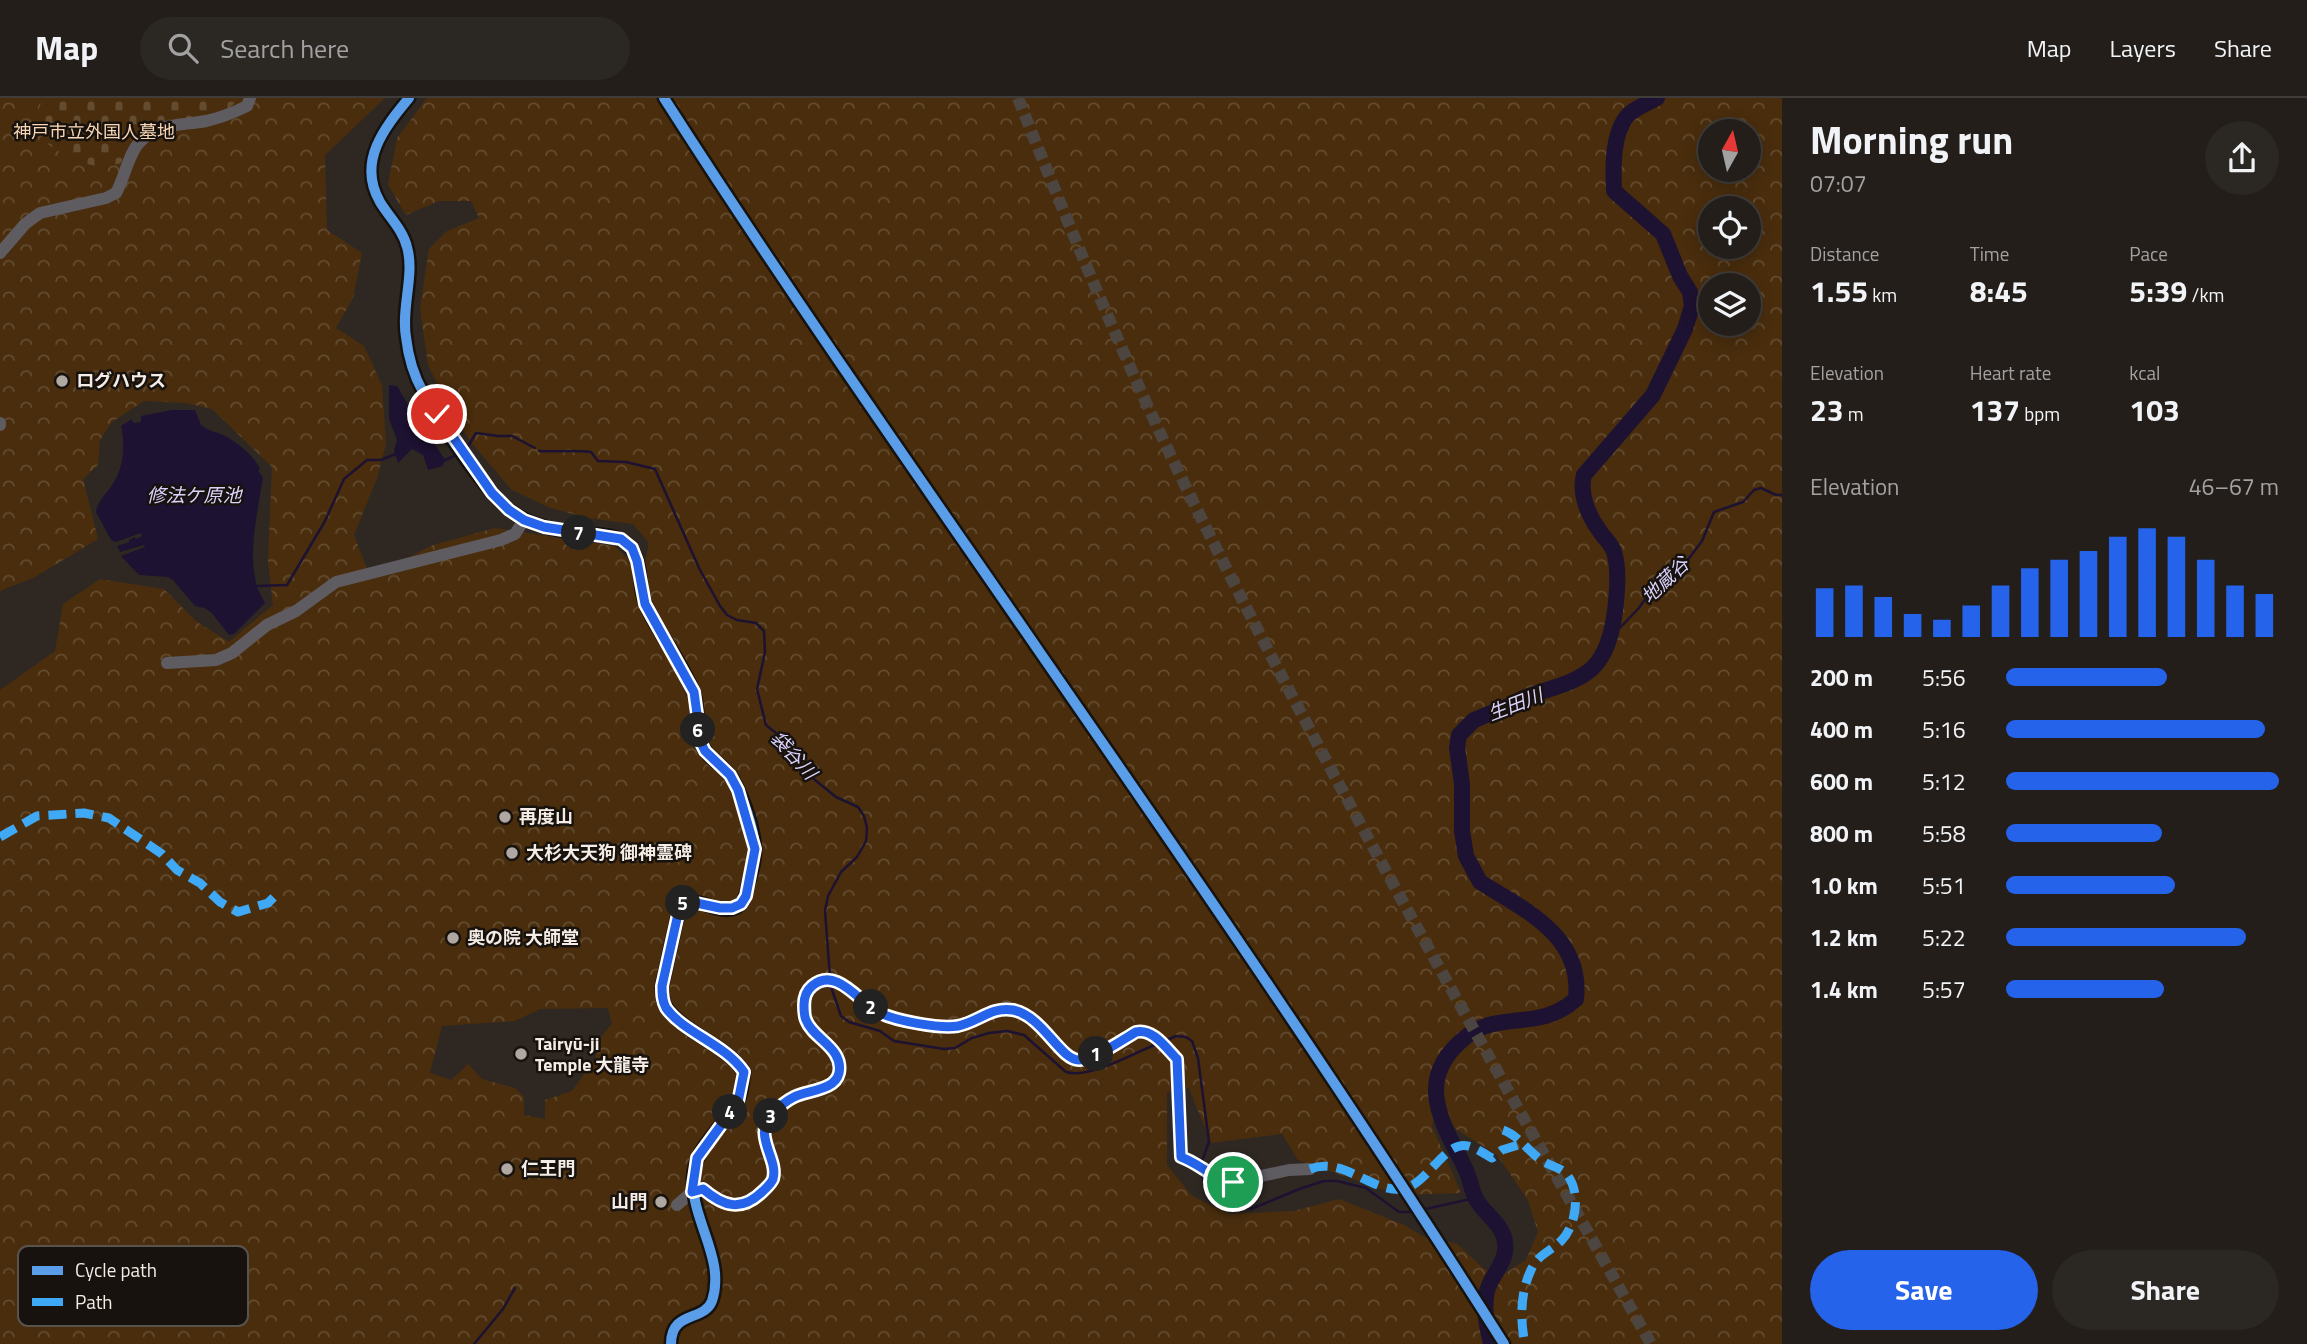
<!DOCTYPE html>
<html lang="en">
<head>
<meta charset="utf-8">
<style>
  :root { --surface:#231e1a; --page:#2b2723; --text:#f1f3f6; --muted:#a3a2a2; --line:#403c39; --accent:#2563eb }
  body { margin:0; font-family:"Titillium Web","Noto Sans JP",sans-serif; background:var(--page); color:var(--text); height:100vh; display:flex; flex-direction:column; font-size:26px; white-space:nowrap }
  * { box-sizing:border-box; margin:0 }
  p { font-size:23px; color:var(--muted) }
  .icon { flex:none; width:38px; height:38px; fill:none; stroke:currentColor; stroke-width:2; stroke-linecap:round; stroke-linejoin:round }
  .map { position:relative; flex:1; overflow:hidden }
  .panel { display:flex; flex-direction:column; background:var(--surface); width:525px }
  .panel>* { flex:none }
  .needle { width:46px; rotate:8deg }
  .controls { position:absolute; left:1698px; top:21px; display:grid; gap:14px }
  .controls a { display:grid; place-items:center; width:63px; height:63px; border-radius:50%; background:var(--surface); box-shadow:0 4px 18px #0003,0 0 0 2px var(--line); font-size:35px }
  .pin { position:absolute; display:grid; place-items:center; width:60px; height:60px; color:#fff; margin:-30px; border:4px solid #fff; border-radius:50%; box-shadow:0 2px 7px #0007 }
  .km { position:absolute; width:35px; height:35px; margin:-18px; border-radius:50%; background:#222; color:#fff; font-size:19px; line-height:35px; text-align:center }
  .round { display:grid; place-items:center; flex:none; width:74px; height:74px; border-radius:37px; background:var(--page) }
  .overview { display:flex; align-items:center; justify-content:space-between; height:119px; padding:0 28px }
  h1 { font-size:38px; font-weight:700; line-height:52px }
  .figures { display:grid; grid-template-columns:repeat(3,1fr); gap:10px; height:119px; padding:7px 28px }
  .figures div { display:grid; align-content:center }
  .figures b { font-size:30px; font-weight:700 }
  .figures small { font-size:19px; font-weight:400 }
  .figures p { font-size:19px }
  .chart { height:196px; padding:14px 28px }
  .chart p { display:flex; justify-content:space-between }
  .chart svg { width:100%; height:126px; margin-top:7px; stroke:var(--accent); stroke-width:6 }
  .primary-button { display:flex; gap:14px; margin-top:auto; padding:14px 28px }
  .primary-button a { flex:1; height:80px; border-radius:42px; background:var(--accent); color:#fff; font-size:28px; font-weight:700; line-height:80px; text-align:center }
  .primary-button a+a { background:var(--page); color:var(--text) }
  ul { padding:0 28px; list-style:none; font-size:23px }
  li { display:grid; grid-template-columns:112px 84px 1fr; align-items:center; height:52px }
  li i { height:18px; border-radius:9px; background:var(--accent) }
  header { display:flex; align-items:center; gap:42px; box-sizing:border-box; height:98px; padding:0 35px; background:var(--surface); border-bottom:2px solid var(--line) }
  header strong { font-size:33px }
  nav { display:flex; gap:38px; margin-inline-start:auto; font-size:24px }
  .search { width:490px; height:63px; background:var(--page); display:flex; align-items:center; gap:18px; box-sizing:border-box; padding:0 24px; border-radius:38px; color:var(--muted); font-size:26px }
  main { display:flex; flex:1; min-height:0 }
  .map>svg:first-child { display:block }
  .forest { fill:url(#forest-crowns); fill-rule:evenodd }
  .cemetery { fill:url(#cemetery-stones) }
  .water { fill:#1d1231 }
  .lines { fill:none; stroke-linecap:round; stroke-linejoin:round }
  .stream { stroke:#1d1231; stroke-width:2.5 }
  .river { stroke:#1d1231; stroke-width:16 }
  .minor-tunnel { stroke:#4d453f; stroke-width:12; stroke-dasharray:12 6; stroke-linecap:butt }
  .minor { stroke:#5f5c61; stroke-width:12 }
  .quiet { stroke:#3fa9f5; stroke-width:9; stroke-dasharray:18 9; stroke-linecap:butt }
  .cycleway-casing { stroke:#17120d; stroke-width:15 }
  .cycleway { stroke:#5a9eea; stroke-width:10 }
  .route-casing { stroke:#fff; stroke-width:14 }
  .route { stroke:#2563eb; stroke-width:9 }
  .poi-dot { fill:#afa7a1; stroke:#17120d; stroke-width:2.5 }
  .labels { text-anchor:middle; stroke-width:5; stroke-linejoin:round; paint-order:stroke }
  .park-label { font-size:18px; fill:#f8d6b5; stroke:#17120d }
  .poi-label { font-size:18px; font-weight:bold; fill:#f4ece5; stroke:#17120d; text-anchor:start }
  .water-label { font-size:19px; font-style:italic; fill:#dbd2fc; stroke:#17120d }
  .key { fill:#17120d; stroke:#59534e; stroke-width:2 }
  .key-label { font-size:19px; fill:#f4ece5 }
</style>
</head>
<body>
<header>
<strong>Map</strong>
<div class="search"><svg class="icon" aria-label="search" viewBox="0 0 24 24"><circle cx="10" cy="10" r="6"/><path d="M15 15l6 6"/></svg>Search here</div>
<nav><a>Map</a><a>Layers</a><a>Share</a></nav>
</header>
<main>
<div class="map">
<svg width="1782" height="1246" viewBox="0 0 1782 1246">
  <defs>
    <pattern id="forest-crowns" width="20" height="18" patternUnits="userSpaceOnUse" patternTransform="scale(1.75)"><rect width="20" height="18" fill="#492d0d"/><path d="M2 6a3 3 0 1 1 6 0M12 15a3 3 0 1 1 6 0" fill="none" stroke="#644c30"/></pattern>
    <pattern id="cemetery-stones" width="16" height="16" patternUnits="userSpaceOnUse" patternTransform="scale(1.75)"><rect width="16" height="16" fill="#492d0d"/><path d="M2 7V4a2 2 0 0 1 4 0v3zM10 15v-3a2 2 0 0 1 4 0v3z" fill="#644c30"/></pattern>
  </defs>
  <rect width="100%" height="100%" fill="#2f2822"/>
  <!-- forest -->
  <path class="forest" d="M0,0h385l-60,57 2,75 35,23 -9,45 -17,30 28,18 18,39 4,59 -9,34 -23,57 16,42 63,-32 62,-17 119,18 12,11 18,10 5,-24 -16,-19 -46,-6 -39,-11 -36,-17 -42,-49 -19,-30 -23,-46 -8,-57 9,-59 18,-18 32,-13 -8,-17h-32l-33,14 -18,-30 9,-47 30,-40h1355v1246h-1782v-654l55,-39 8,-47 37,-25 64,10 33,33 32,20 44,-37 -5,-44 4,-94 -60,-58 -26,-6 -42,-2 -32,21 -12,18 -2,25 -15,14 15,60 -65,39 -29,11 -4,3zM1710,33h38v39h-38zM1710,110h38v39h-38zM1710,187h38v39h-38zM608,910l4,16 -12,14 -5,21 -23,32 -27,9v19l-21,-4v-18l-9,-9 -33,-9 -14,-15 -17,16 -21,-7 12,-47 73,-5 25,-12zM1189,990l22,55 71,-9 16,26 101,35 62,-2 -29,-67 7,-26 15,28 43,27 31,45 10,32 -12,28 -25,16 -17,-7 -27,-25 -31,-6 -22,-13 -65,-26 -45,12 -65,3 -37,-18 -25,-31v-73z"/>
  <!-- cemetery -->
  <polygon class="cemetery" points="43,0 241,0 229,10 192,20 170,21 153,28 129,44 121,65 104,70 71,62 45,44 34,23"/>
  <!-- water -->
  <g class="water">
    <polygon points="389,287 397,288 412,313 419,314 417,322 444,360 443,368 428,372 423,357 412,351 398,365 394,352 397,342 389,321"/>
    <path d="M172,312h23l6,15c8,7 18,7 26,12 12,7 28,20 33,32l-2,2 5,6c-5,34 -15,72 -7,105 1,8 6,14 9,21l-31,31 -5,1 -18,-23 -7,-4 -9,-2 -22,-26 -5,-3 -29,-2 -18,-19 24,-9 -1,-2 -24,7 -3,-6 12,-4v-2l6,-3 1,2 6,-3 -1,-3 -25,9 -5,-2 -15,-28c2,-13 12,-19 18,-30 10,-16 11,-38 7,-56l11,-7 1,4 8,-1v-6z"/>
  </g>
  <g class="lines">
    <!-- stream -->
    <g class="stream">
      <polyline points="467,350 476,335 498,338 512,338 535,350"/>
      <path d="M539,353c18,1 34,-1 52,1l7,9 28,1 29,7 44,99 21,38 7,9 10,5 19,3 8,8 1,21 -8,37 9,36 21,17 18,28 10,10 21,17 22,10 6,9 3,12 -1,13 -9,16 -16,15 -13,24 -3,15 5,66"/>
      <polyline points="441,364 454,358"/>
      <polyline points="256,488 287,487 325,423 344,381 367,362 381,362 398,355"/>
      <polyline points="1612,538 1638,511 1656,487 1678,475 1702,443 1714,414 1743,404 1754,392 1761,390 1776,397 1782,397"/>
      <path d="M830,886l11,32 8,6 31,9 14,10 50,8 11,-1 17,-10 17,-5 18,-2 17,4 42,37c25,7 67,-19 91,-28"/>
      <polyline points="1167,942 1176,938 1186,939 1192,943 1198,960 1209,1044 1202,1063"/>
      <polyline points="1200,1073 1209,1095 1215,1102 1227,1108 1251,1111 1302,1090 1324,1083 1337,1083 1366,1090 1399,1114 1412,1114 1475,1100"/>
      <polyline points="474,1246 503,1211 515,1190"/>
    </g>
    <!-- river -->
    <path class="river" d="M1491,1246c-4,-17 -8,-36 -4,-53 5,-18 21,-29 18,-49 -2,-18 -21,-28 -29,-43 -5,-10 -6,-21 -11,-31 -24,-48 -52,-90 2,-132 34,-26 73,-4 109,-37 7,-63 -51,-89 -96,-117l-14,-26 -4,-25v-47l-5,-36 2,-13 15,-15 42,-17 7,-5c57,-20 83,-19 92,-87 2,-16 4,-44 -1,-59 -2,-8 -11,-15 -15,-22 -11,-15 -20,-37 -15,-55l69,-80 32,-66 7,-23 -2,-14 -10,-16 -17,-42 -49,-43c-1,-23 -2,-58 14,-76 7,-7 20,-12 29,-17"/>
    <!-- minor-tunnel -->
    <g class="minor-tunnel">
      <path d="M664,0c121,189 250,372 377,556 158,228 315,456 463,690"/>
      <path d="M1018,0c51,128 104,257 164,381 144,295 308,579 469,865"/>
    </g>
    <!-- minor -->
    <g class="minor">
      <path d="M409,0c-25,30 -52,64 -29,104 9,15 23,28 27,45 8,28 -6,60 -1,90 2,18 8,39 17,55 16,30 62,100 88,119 17,13 38,18 59,21 20,3 47,-1 60,15 13,15 8,38 15,56 12,29 36,57 48,88 7,17 2,35 8,52 6,16 23,22 31,35 11,19 22,49 23,71 1,12 -4,25 -7,36 -1,6 -3,15 -8,20 -18,15 -41,-12 -60,0l-18,81c0,8 0,15 4,21 19,27 59,37 78,65 -1,10 -2,23 -7,31 -13,23 -38,41 -43,67 -8,45 33,86 18,131 -8,21 -41,9 -41,43"/>
      <path d="M0,155l25,-29 15,-11 66,-15 10,-5c8,-14 13,-40 23,-50 18,-21 42,-17 67,-22 14,-3 29,-9 41,-15l3,-8"/>
      <polyline points="0,325 0,327"/>
      <polyline points="167,565 216,562 232,555 267,527 296,513 336,484 501,442 515,436 524,422"/>
      <path d="M677,1107l15,-13 11,-3c21,18 39,22 60,1 4,-3 9,-7 10,-12 4,-21 -19,-39 -2,-62 15,-21 31,-19 51,-27 39,-16 1,-50 -16,-66v-29c31,-37 52,14 86,23 19,5 49,13 69,8 17,-4 32,-19 50,-16 31,5 49,55 72,50 18,-3 37,-18 53,-27 17,-4 30,16 40,27l2,6 3,92 10,3 30,20 12,2 56,-12 21,-1"/>
    </g>
    <!-- quiet -->
    <g class="quiet">
      <polyline points="0,739 37,718 84,715 109,720 162,756 177,772 200,785 220,804 238,814 268,805 280,793"/>
      <path d="M1503,1032c15,5 25,21 38,30 8,6 21,7 27,16 13,18 8,50 -7,65 -11,11 -23,13 -30,29 -11,23 -11,50 -6,74"/>
      <path d="M1310,1071c34,-13 61,24 93,20 24,-4 42,-49 65,-43 8,2 17,8 24,12l10,-8 16,-5"/>
    </g>
    <defs>
      <g id="cycleway">
        <path d="M409,0c-25,30 -52,64 -29,104 9,15 23,28 27,45 8,28 -6,60 -1,90 2,18 8,39 17,55 16,30 62,100 88,119 17,13 38,18 59,21 20,3 47,-1 60,15 13,15 8,38 15,56 12,29 36,57 48,88 7,17 2,35 8,52 6,16 23,22 31,35 11,19 22,49 23,71 1,12 -4,25 -7,36 -1,6 -3,15 -8,20 -18,15 -41,-12 -60,0l-18,81c0,8 0,15 4,21 19,27 59,37 78,65 -1,10 -2,23 -7,31 -13,23 -38,41 -43,67 -8,45 33,86 18,131 -8,21 -41,9 -41,43"/>
        <path d="M664,0c121,189 250,372 377,556 158,228 315,456 463,690"/>
      </g>
    </defs>
    <!-- cycleway casing -->
    <use href="#cycleway" class="cycleway-casing"/>
    <!-- cycleway -->
    <use href="#cycleway" class="cycleway"/>
  </g>
  <g class="lines">
    <defs>
      <path id="route" d="M437,316l55,79 17,17 15,10 20,7 77,12 11,9 5,13 8,43 49,88 7,51 4,8 25,24 8,15 17,59 -9,47 -5,8 -9,4h-12l-33,-7 -7,4 -18,81c0,8 0,15 4,22 18,25 59,36 78,64l-6,30 -41,56 -5,34 11,-3c21,18 39,23 60,2 4,-4 8,-7 10,-12 6,-21 -22,-44 0,-66 6,-6 13,-12 21,-16 13,-7 41,-6 45,-24 5,-25 -26,-34 -33,-53 -2,-4 -2,-11 -2,-15 0,-8 2,-14 8,-19 25,-21 48,18 68,27 17,8 60,16 78,13 20,-4 34,-20 55,-16 30,6 47,50 66,50 15,0 43,-20 57,-28 17,-4 30,16 41,27l4,98c19,7 32,22 52,25"/>
    </defs>
    <!-- route casing -->
    <use href="#route" class="route-casing"/>
    <!-- route -->
    <use href="#route" class="route"/>
  </g>
  <!-- markers -->
  <g class="poi-dot">
    <circle cx="62" cy="283" r="7"/>
    <circle cx="505" cy="719" r="7"/>
    <circle cx="512" cy="755" r="7"/>
    <circle cx="453" cy="840" r="7"/>
    <circle cx="521" cy="956" r="7"/>
    <circle cx="507" cy="1071" r="7"/>
    <circle cx="661" cy="1104" r="7"/>
  </g>
  <g class="labels">
    <!-- park labels -->
    <g class="park-label">
      <text x="94" y="40">神戸市立外国人墓地</text>
    </g>
    <!-- poi labels -->
    <g class="poi-label">
      <text x="76" y="289">ログハウス</text>
      <text x="519" y="725">再度山</text>
      <text x="526" y="761">大杉大天狗 御神霊碑</text>
      <text x="467" y="846">奥の院 大師堂</text>
      <text x="535" y="952">Tairyū-ji<tspan x="535" dy="21">Temple 大龍寺</tspan></text>
      <text x="521" y="1077">仁王門</text>
      <text x="647" y="1110" text-anchor="end">山門</text>
    </g>
    <!-- water labels -->
    <g class="water-label">
      <text x="194" y="404">修法ケ原池</text>
      <text transform="translate(1665 482) rotate(-44)" y="7">地蔵谷</text>
      <text transform="translate(1515 606) rotate(-21)" y="7">生田川</text>
      <text transform="translate(794 657) rotate(48)" y="7">袋谷川</text>
    </g>
  </g>
  <!-- legend -->
  <rect x="18" y="1148" width="230" height="80" rx="10" class="key"/>
  <rect x="32" y="1168" width="31" height="9" fill="#5a9eea"/>
  <rect x="32" y="1200" width="31" height="8" fill="#3fa9f5"/>
  <g class="key-label">
    <text x="75" y="1179">Cycle path</text>
    <text x="75" y="1211">Path</text>
  </g>
</svg>
<div class="controls">
<a><svg class="needle" viewBox="-14 -14 28 28"><path d="M0-13l5 13h-10z" fill="#e53935"/><path d="M0 13l5-13h-10z" fill="#a3a2a2"/></svg></a>
<a><svg class="icon" aria-label="locate" viewBox="0 0 24 24"><circle cx="12" cy="12" r="6"/><path d="M12 2v4M12 18v4M2 12h4M18 12h4"/></svg></a>
<a><svg class="icon" aria-label="layers" viewBox="0 0 24 24"><path d="M12 4l9 5-9 5-9-5zM3 14l9 5 9-5"/></svg></a>
</div>
<div class="pin" style="left:1233px;top:1084px;background:#1e9e55"><svg class="icon" aria-label="arrive" viewBox="0 0 24 24"><path d="M6 21V4h12l-3 4 3 4H6"/></svg></div>
<div class="pin" style="left:437px;top:316px;background:#d93025"><svg class="icon" aria-label="check" viewBox="0 0 24 24"><path d="M5 12l5 5 9-10"/></svg></div>
<b class="km" style="left:1096px;top:956px">1</b>
<b class="km" style="left:871px;top:909px">2</b>
<b class="km" style="left:771px;top:1018px">3</b>
<b class="km" style="left:730px;top:1014px">4</b>
<b class="km" style="left:683px;top:805px">5</b>
<b class="km" style="left:698px;top:632px">6</b>
<b class="km" style="left:579px;top:435px">7</b>
</div>
<section class="panel">
<div class="overview"><div><h1>Morning run</h1><p>07:07</p></div><a class="round"><svg class="icon" aria-label="share" viewBox="0 0 24 24"><path d="M12 15V3M7 8l5-5 5 5M5 13v7h14v-7"/></svg></a></div>
<div class="figures">
<div><p>Distance</p><b>1.55<small> km</small></b></div>
<div><p>Time</p><b>8:45</b></div>
<div><p>Pace</p><b>5:39<small> /km</small></b></div>
</div>
<div class="figures">
<div><p>Elevation</p><b>23<small> m</small></b></div>
<div><p>Heart rate</p><b>137<small> bpm</small></b></div>
<div><p>kcal</p><b>103</b></div>
</div>
<div class="chart"><p><span>Elevation</span>46–67 m</p>
<svg viewBox="0 0 160 44" preserveAspectRatio="none"><path d="M5 44V27M15 44V26M25 44V30M35 44V36M45 44V38M55 44V33M65 44V26M75 44V20M85 44V17M95 44V14M105 44V9M115 44V6M125 44V9M135 44V17M145 44V26M155 44V29"/></svg>
</div>
<ul>
<li><b>200 m</b>5:56<i style="width:59%"></i></li>
<li><b>400 m</b>5:16<i style="width:95%"></i></li>
<li><b>600 m</b>5:12<i style="width:100%"></i></li>
<li><b>800 m</b>5:58<i style="width:57%"></i></li>
<li><b>1.0 km</b>5:51<i style="width:62%"></i></li>
<li><b>1.2 km</b>5:22<i style="width:88%"></i></li>
<li><b>1.4 km</b>5:57<i style="width:58%"></i></li>
</ul>
<div class="primary-button"><a>Save</a><a>Share</a></div>
</section>
</main>
</body>
</html>
